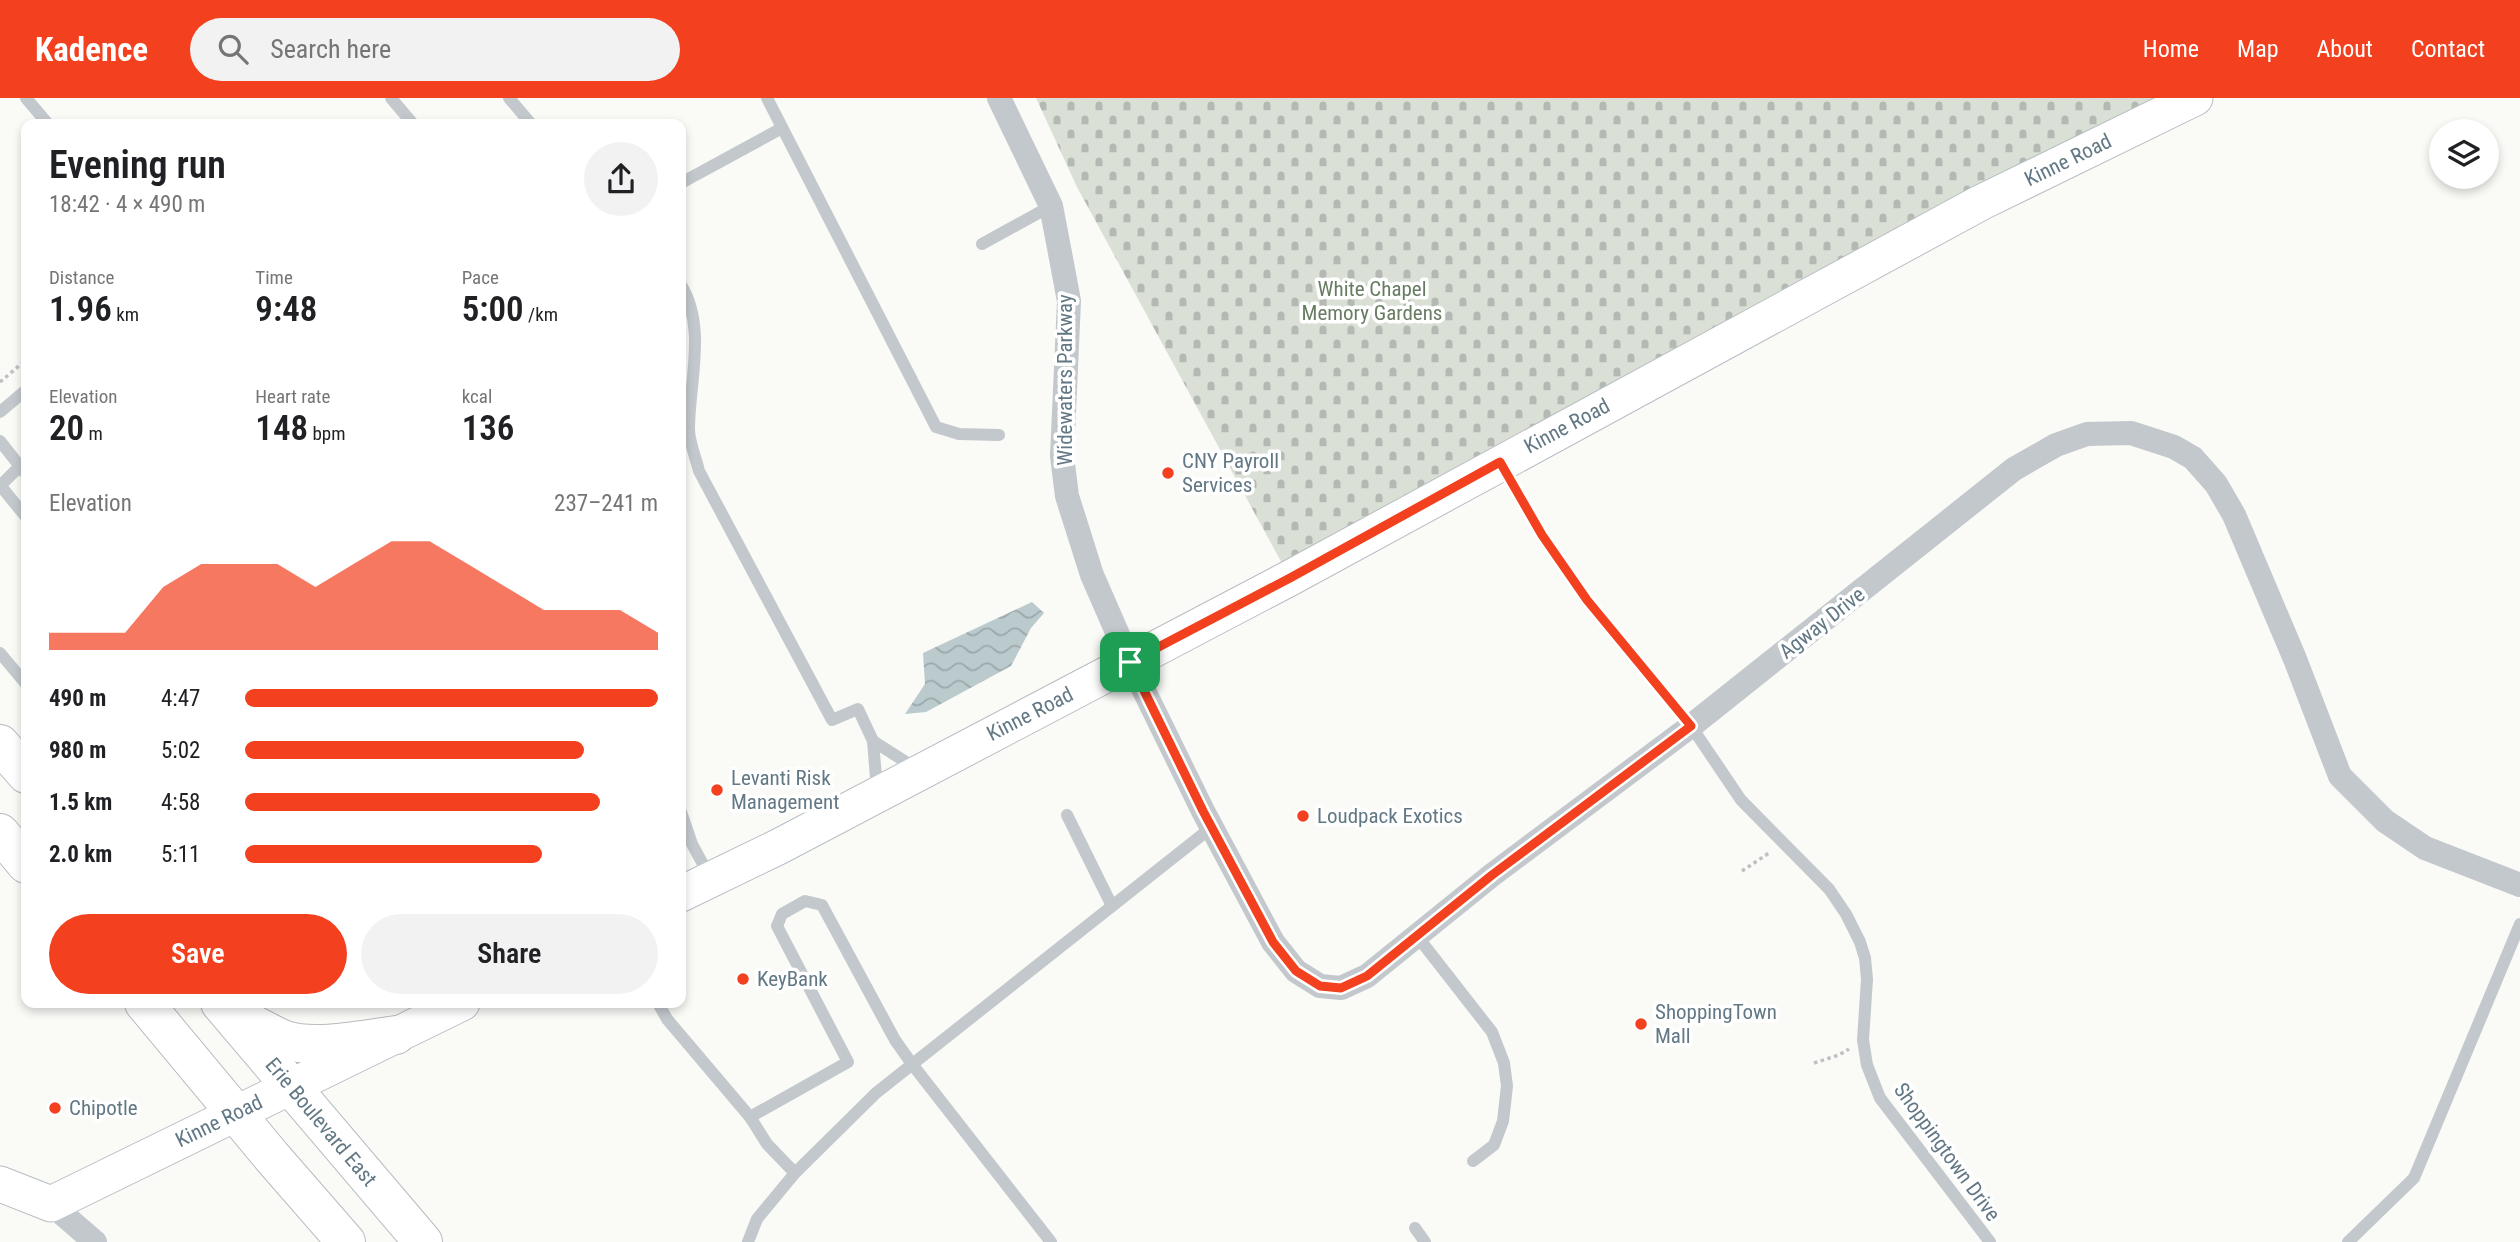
<!DOCTYPE html>
<html lang="en">
<head>
<meta charset="utf-8">
<style>
  :root { --surface:#fff; --page:#f2f2f2; --text:#202124; --muted:#757577; --accent:#f3401e }
  body { margin:0; font-family:"Roboto Condensed",sans-serif; background:var(--page); color:var(--text); height:100vh; display:flex; flex-direction:column; font-size:26px; white-space:nowrap }
  * { box-sizing:border-box; margin:0 }
  p { font-size:23px; color:var(--muted) }
  .icon { flex:none; width:38px; height:38px; fill:none; stroke:currentColor; stroke-width:2; stroke-linecap:round; stroke-linejoin:round }
  .map { position:relative; flex:1; overflow:hidden }
  .details { position:absolute; left:21px; top:21px; width:665px; height:889px; display:flex; flex-direction:column; background:var(--surface); border-radius:14px; box-shadow:0 4px 10px #0003 }
  .details>* { flex:none }
  .fabs { position:absolute; left:2429px; top:21px; display:grid; gap:14px }
  .fabs a { display:grid; place-items:center; width:70px; height:70px; border-radius:50%; background:var(--surface); box-shadow:0 4px 10px #0003; font-size:35px }
  .pin { position:absolute; display:grid; place-items:center; width:60px; height:60px; color:#fff; margin:-30px; border-radius:14px; box-shadow:0 4px 10px #0006 }
  .round { display:grid; place-items:center; flex:none; width:74px; height:74px; border-radius:37px; background:var(--page) }
  .headline { display:flex; align-items:center; justify-content:space-between; height:119px; padding:0 28px }
  h1 { font-size:38px; font-weight:600; line-height:52px }
  .figures { display:grid; grid-template-columns:repeat(3,1fr); gap:10px; height:119px; padding:7px 28px }
  .figures div { display:grid; align-content:center }
  .figures b { font-size:35px; font-weight:600 }
  .figures small { font-size:19px; font-weight:400 }
  .figures p { font-size:19px }
  .chart { height:196px; padding:14px 28px }
  .chart p { display:flex; justify-content:space-between }
  .chart svg { width:100%; height:126px; margin-top:7px; fill:var(--accent); opacity:.7 }
  .cta { display:flex; gap:14px; margin-top:auto; padding:14px 28px }
  .cta a { flex:1; height:80px; border-radius:42px; background:var(--accent); color:#fff; font-size:28px; font-weight:600; line-height:80px; text-align:center }
  .cta a+a { background:var(--page); color:var(--text) }
  ul { padding:0 28px; list-style:none; font-size:23px }
  li { display:grid; grid-template-columns:112px 84px 1fr; align-items:center; height:52px }
  li i { height:18px; border-radius:9px; background:var(--accent) }
  header { display:flex; align-items:center; gap:42px; box-sizing:border-box; height:98px; padding:0 35px; background:var(--accent); color:#fff }
  header strong { font-size:33px }
  nav { display:flex; gap:38px; margin-inline-start:auto; font-size:24px }
  .search { width:490px; height:63px; background:var(--page); display:flex; align-items:center; gap:18px; box-sizing:border-box; padding:0 24px; border-radius:38px; color:var(--muted); font-size:26px }
  .map>svg:first-child { display:block }
  .cemetery { fill:url(#cemetery-stones) }
  .water { fill:url(#water-waves) }
  .lines { fill:none; stroke-linecap:round; stroke-linejoin:round }
  .secondary-casing { stroke:#b7bec3; stroke-width:37 }
  .primary-casing { stroke:#b6bcc0; stroke-width:40 }
  .path { stroke:#bdc1c4; stroke-width:3.5; stroke-dasharray:3.5 3.5; stroke-linecap:butt }
  .lane { stroke:#c2c8cc; stroke-width:12 }
  .street { stroke:#c2c8cc; stroke-width:24 }
  .secondary { stroke:#fff; stroke-width:35 }
  .primary { stroke:#fff; stroke-width:38 }
  .route-casing { stroke:#fff; stroke-width:14 }
  .route { stroke:#f3401e; stroke-width:9 }
  .poi-dot { fill:#f3401e; stroke:#fff; stroke-width:2.5 }
  .labels { text-anchor:middle; stroke-width:7; stroke-linejoin:round; paint-order:stroke }
  .street-label { font-size:21px; fill:#627885; stroke:#fff }
  .park-label { font-size:21px; fill:#687c62; stroke:#fff }
  .poi-label { font-size:21px; fill:#627885; stroke:#fff; text-anchor:start }
</style>
</head>
<body>
<header>
<strong>Kadence</strong>
<div class="search"><svg class="icon" aria-label="search" viewBox="0 0 24 24"><circle cx="10" cy="10" r="6"/><path d="M15 15l6 6"/></svg>Search here</div>
<nav><a>Home</a><a>Map</a><a>About</a><a>Contact</a></nav>
</header>
<div class="map">
<svg width="2520" height="1144" viewBox="0 0 2520 1144">
  <defs>
    <pattern id="cemetery-stones" width="16" height="16" patternUnits="userSpaceOnUse" patternTransform="scale(1.75)"><rect width="16" height="16" fill="#dae0d6"/><path d="M2 7V4a2 2 0 0 1 4 0v3zM10 15v-3a2 2 0 0 1 4 0v3z" fill="#b4bab3"/></pattern>
    <pattern id="water-waves" width="16" height="10" patternUnits="userSpaceOnUse" patternTransform="scale(1.75)"><rect width="16" height="10" fill="#bbcacd"/><path d="M0 5q4-4 8 0t8 0" fill="none" stroke="#9ba9ac"/></pattern>
  </defs>
  <rect width="100%" height="100%" fill="#fafaf7"/>
  <!-- cemetery -->
  <polygon class="cemetery" points="1036,0 2195,0 1290,480 1077,89"/>
  <!-- water -->
  <polygon class="water" points="1032,504 1044,515 1031,530 1011,568 926,614 905,616 925,586 923,555"/>
  <g class="lines">
    <defs>
      <g id="secondary">
        <polyline points="681,796 778,749 1290,480 1980,105 2195,0"/>
        <polyline points="0,1086 51,1106 462,905"/>
      </g>
      <g id="primary">
        <polyline points="0,646 26,676"/>
        <polyline points="0,735 26,766"/>
        <polyline points="144,905 272,1059 346,1144"/>
        <polyline points="220,905 423,1144"/>
        <path d="M240,919c15,8 30,17 45,23 29,10 81,-1 111,-5"/>
      </g>
    </defs>
    <!-- secondary casing -->
    <use href="#secondary" class="secondary-casing"/>
    <!-- primary casing -->
    <use href="#primary" class="primary-casing"/>
    <!-- path -->
    <g class="path">
      <polyline points="0,284 26,262"/>
      <polyline points="1742,773 1769,755"/>
      <polyline points="1814,965 1839,957 1849,951"/>
    </g>
    <!-- lane -->
    <g class="lane">
      <polyline points="26,0 48,26"/>
      <polyline points="391,0 413,26"/>
      <polyline points="509,0 531,26"/>
      <polyline points="767,0 936,329 959,336 999,337"/>
      <polyline points="681,85 782,30"/>
      <polyline points="982,146 1051,108"/>
      <path d="M681,187c26,42 8,98 8,144 0,13 7,29 10,42l133,249 26,-11 15,32 4,49"/>
      <polyline points="0,314 26,292"/>
      <polyline points="0,343 26,376"/>
      <polyline points="1502,368 1542,437 1587,502 1691,628 1741,702 1829,791 1846,816 1860,844 1865,860 1867,881 1863,942 1867,967 1880,1000 1990,1144"/>
      <polyline points="0,387 26,419"/>
      <polyline points="0,388 20,368"/>
      <polyline points="0,555 26,586"/>
      <polyline points="873,643 917,671"/>
      <polyline points="681,714 692,746 711,781"/>
      <polyline points="1067,717 1112,808"/>
      <polyline points="1417,838 1492,934 1504,965 1507,988 1503,1023 1494,1047 1473,1063"/>
      <polyline points="658,905 667,921 750,1019 767,1046 795,1075"/>
      <polyline points="750,1019 848,964 777,828 782,816 805,803 822,807 895,942 912,966 1051,1144"/>
      <polyline points="1415,1130 1425,1144"/>
      <polyline points="748,1144 757,1121 795,1075 876,995 1212,729"/>
      <polyline points="2348,1144 2414,1080 2520,826"/>
    </g>
    <!-- street -->
    <g class="street">
      <polyline points="999,0 1051,108 1060,155 1069,203 1062,358 1067,398 1092,477 1130,564 1203,713 1273,844 1296,873 1320,888 1341,890 1367,878 1492,777 1691,628 2014,371 2056,347 2087,336 2131,335 2174,349 2193,360 2216,386 2234,417 2295,561 2340,678 2385,723 2425,750 2520,787"/>
      <polyline points="51,1106 95,1144"/>
    </g>
    <!-- secondary -->
    <use href="#secondary" class="secondary"/>
    <!-- primary -->
    <use href="#primary" class="primary"/>
  </g>
  <g class="lines">
    <defs>
      <polygon id="route" points="1500,364 1542,437 1587,502 1691,628 1492,777 1367,878 1341,890 1320,888 1296,873 1273,844 1203,713 1130,564 1290,480"/>
    </defs>
    <!-- route casing -->
    <use href="#route" class="route-casing"/>
    <!-- route -->
    <use href="#route" class="route"/>
  </g>
  <!-- markers -->
  <g class="poi-dot">
    <circle cx="1168" cy="375" r="7"/>
    <circle cx="717" cy="692" r="7"/>
    <circle cx="1303" cy="718" r="7"/>
    <circle cx="743" cy="881" r="7"/>
    <circle cx="1641" cy="926" r="7"/>
    <circle cx="55" cy="1010" r="7"/>
  </g>
  <g class="labels">
    <!-- street labels -->
    <g class="street-label">
      <text transform="translate(2068 62) rotate(-26)" y="7">Kinne Road</text>
      <text transform="translate(1065 282) rotate(-90)" y="7">Widewaters Parkway</text>
      <text transform="translate(1567 328) rotate(-28)" y="7">Kinne Road</text>
      <text transform="translate(1822 525) rotate(-38)" y="7">Agway Drive</text>
      <text transform="translate(1030 616) rotate(-27)" y="7">Kinne Road</text>
      <text transform="translate(219 1023) rotate(-26)" y="7">Kinne Road</text>
      <text transform="translate(321 1024) rotate(50)" y="7">Erie Boulevard East</text>
      <text transform="translate(1947 1054) rotate(54)" y="7">Shoppingtown Drive</text>
    </g>
    <!-- park labels -->
    <g class="park-label">
      <text x="1372" y="198">White Chapel<tspan x="1372" dy="24">Memory Gardens</tspan></text>
    </g>
    <!-- poi labels -->
    <g class="poi-label">
      <text x="1182" y="370">CNY Payroll<tspan x="1182" dy="24">Services</tspan></text>
      <text x="731" y="687">Levanti Risk<tspan x="731" dy="24">Management</tspan></text>
      <text x="1317" y="725">Loudpack Exotics</text>
      <text x="757" y="888">KeyBank</text>
      <text x="1655" y="921">ShoppingTown<tspan x="1655" dy="24">Mall</tspan></text>
      <text x="69" y="1017">Chipotle</text>
    </g>
  </g>
</svg>
<div class="fabs">
<a><svg class="icon" aria-label="layers" viewBox="0 0 24 24"><path d="M12 4l9 5-9 5-9-5zM3 14l9 5 9-5"/></svg></a>
</div>
<div class="pin" style="left:1130px;top:564px;background:#1e9e55"><svg class="icon" aria-label="arrive" viewBox="0 0 24 24"><path d="M6 21V4h12l-3 4 3 4H6"/></svg></div>
<section class="details">
<div class="headline"><div><h1>Evening run</h1><p>18:42 · 4 × 490 m</p></div><a class="round"><svg class="icon" aria-label="share" viewBox="0 0 24 24"><path d="M12 15V3M7 8l5-5 5 5M5 13v7h14v-7"/></svg></a></div>
<div class="figures">
<div><p>Distance</p><b>1.96<small> km</small></b></div>
<div><p>Time</p><b>9:48</b></div>
<div><p>Pace</p><b>5:00<small> /km</small></b></div>
</div>
<div class="figures">
<div><p>Elevation</p><b>20<small> m</small></b></div>
<div><p>Heart rate</p><b>148<small> bpm</small></b></div>
<div><p>kcal</p><b>136</b></div>
</div>
<div class="chart"><p><span>Elevation</span>237–241 m</p>
<svg viewBox="0 0 160 44" preserveAspectRatio="none"><path d="M0 44V38L10 38L20 38L30 22L40 14L50 14L60 14L70 22L80 14L90 6L100 6L110 14L120 22L130 30L140 30L150 30L160 38V44z"/></svg>
</div>
<ul>
<li><b>490 m</b>4:47<i style="width:100%"></i></li>
<li><b>980 m</b>5:02<i style="width:82%"></i></li>
<li><b>1.5 km</b>4:58<i style="width:86%"></i></li>
<li><b>2.0 km</b>5:11<i style="width:72%"></i></li>
</ul>
<div class="cta"><a>Save</a><a>Share</a></div>
</section>
</div>
</body>
</html>
